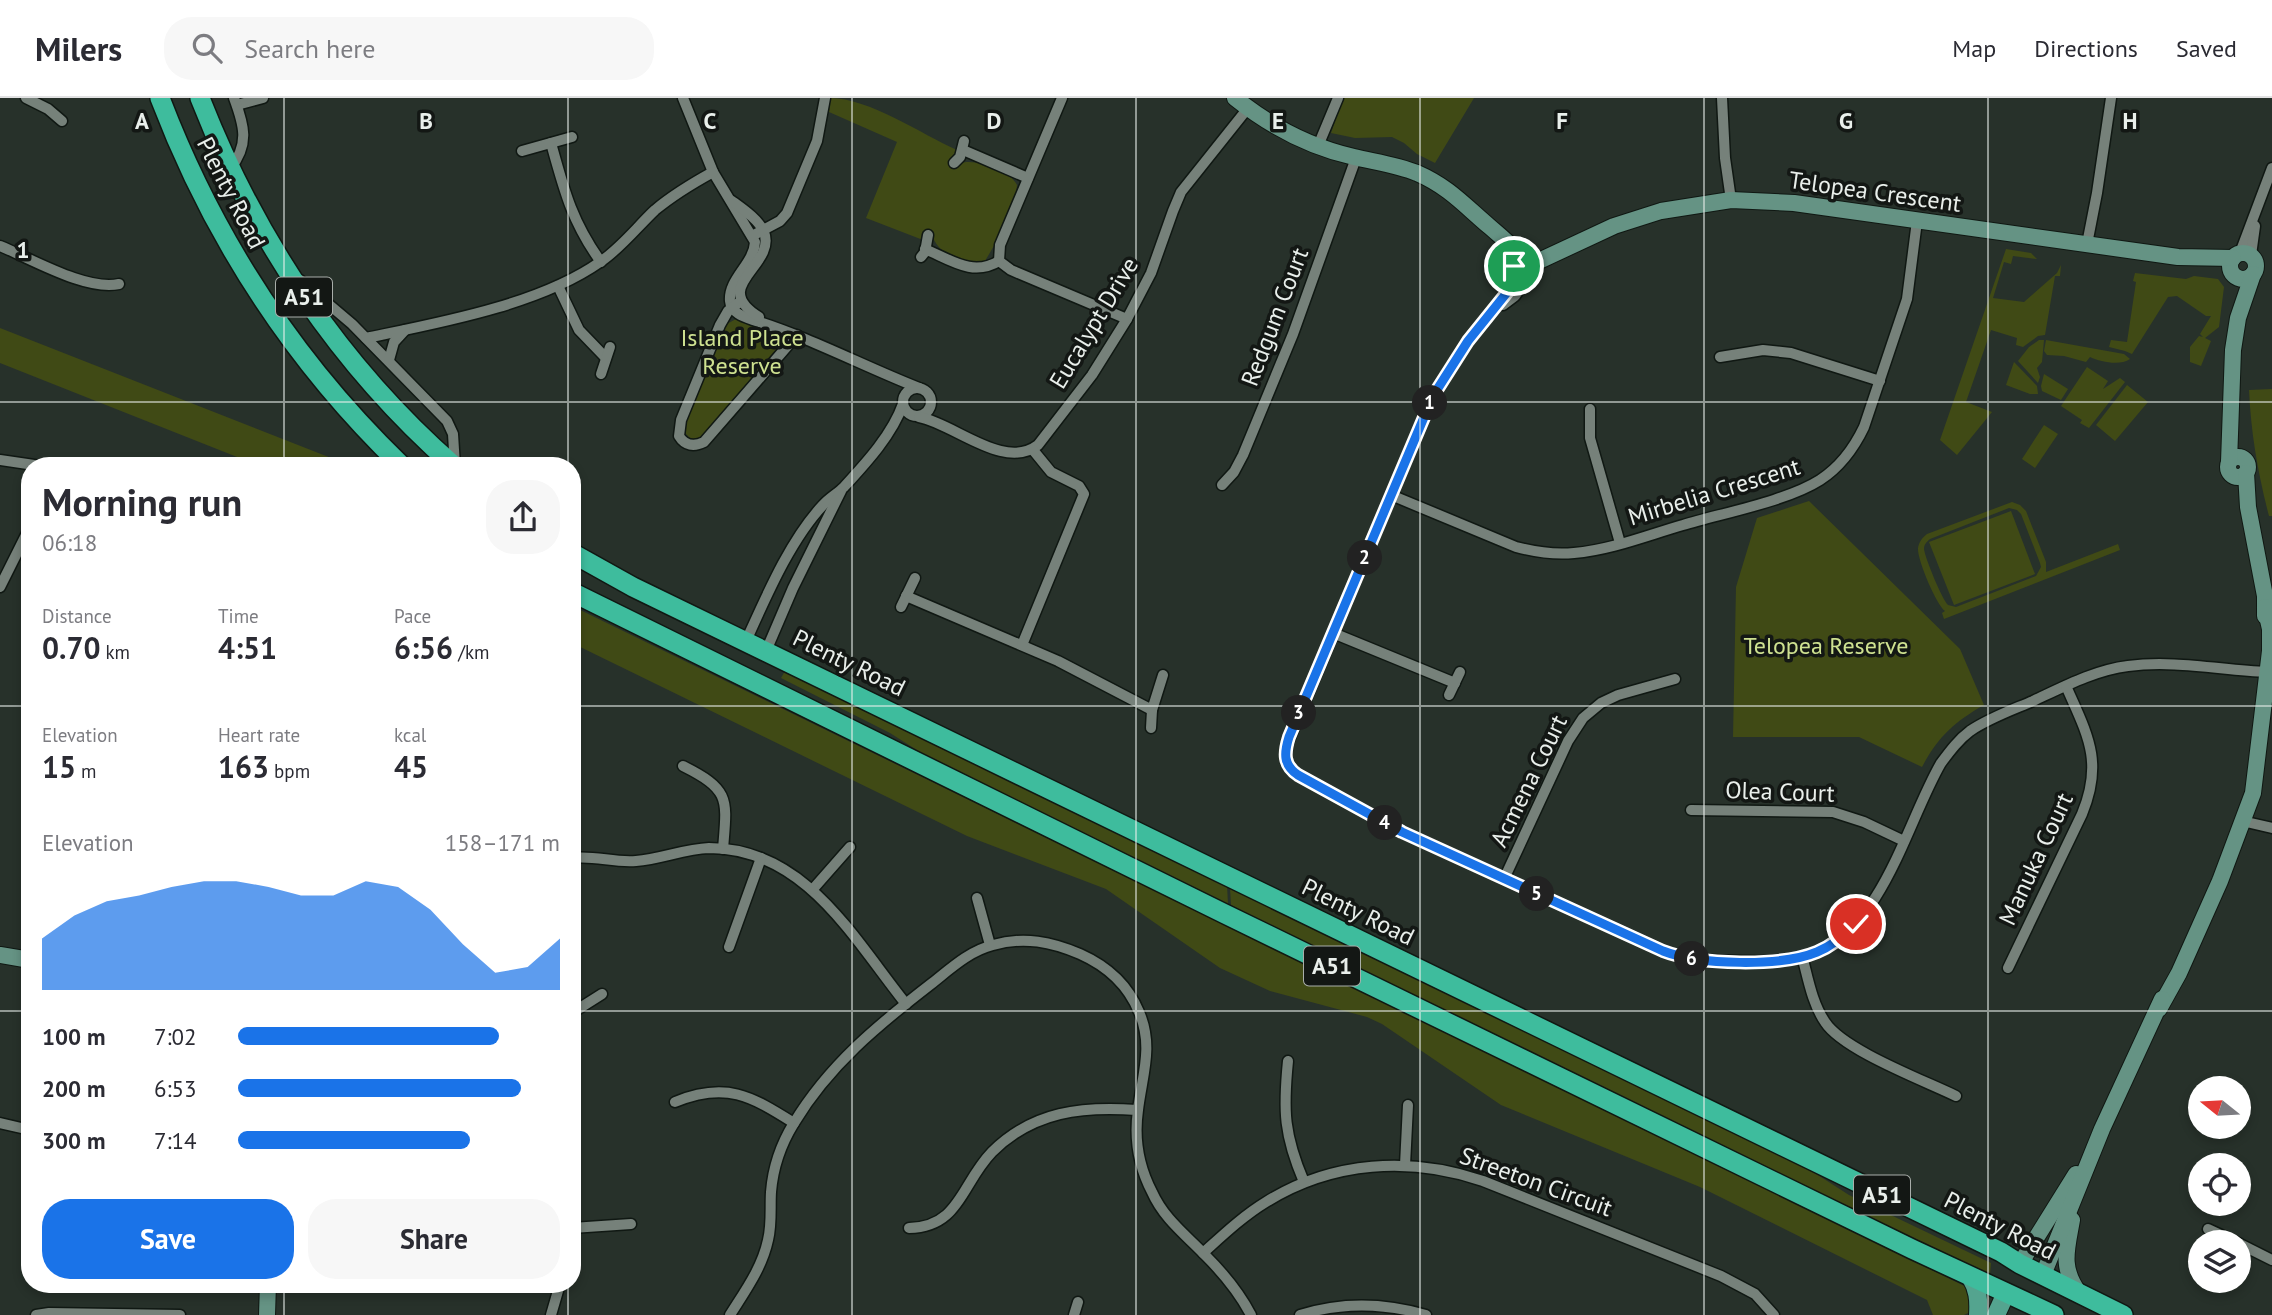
<!DOCTYPE html>
<html lang="en">
<head>
<meta charset="utf-8">
<style>
  :root { --surface:#fff; --page:#f7f7f7; --text:#2b2b33; --muted:#7c7c81; --line:#e1e1e2; --accent:#1a73e8 }
  body { margin:0; font-family:"PT Sans",sans-serif; background:var(--page); color:var(--text); height:100vh; display:flex; flex-direction:column; font-size:26px; white-space:nowrap }
  * { box-sizing:border-box; margin:0 }
  p { font-size:23px; color:var(--muted) }
  .icon { flex:none; width:38px; height:38px; fill:none; stroke:currentColor; stroke-width:2; stroke-linecap:round; stroke-linejoin:round }
  .map { position:relative; flex:1; overflow:hidden }
  .details { position:absolute; left:21px; top:359px; width:560px; height:836px; display:flex; flex-direction:column; background:var(--surface); border-radius:28px; box-shadow:0 4px 10px #0003 }
  .details>* { flex:none }
  .needle { width:46px; rotate:288deg }
  .buttons { position:absolute; left:2188px; top:978px; display:grid; gap:14px }
  .buttons a { display:grid; place-items:center; width:63px; height:63px; border-radius:50%; background:var(--surface); box-shadow:0 4px 10px #0003; font-size:35px }
  .pin { position:absolute; display:grid; place-items:center; width:60px; height:60px; color:#fff; margin:-30px; border:4px solid #fff; border-radius:50%; box-shadow:0 2px 7px #0007 }
  .km { position:absolute; width:35px; height:35px; margin:-18px; border-radius:50%; background:#222; color:#fff; font-size:19px; line-height:35px; text-align:center }
  .round { display:grid; place-items:center; flex:none; width:74px; height:74px; border-radius:28px; background:var(--page) }
  .summary { display:flex; align-items:center; justify-content:space-between; height:119px; padding:0 21px }
  h1 { font-size:38px; font-weight:700; line-height:52px }
  .stats { display:grid; grid-template-columns:repeat(3,1fr); gap:10px; height:119px; padding:7px 21px }
  .stats div { display:grid; align-content:center }
  .stats b { font-size:30px; font-weight:700 }
  .stats small { font-size:19px; font-weight:400 }
  .stats p { font-size:19px }
  .chart { height:196px; padding:14px 21px }
  .chart p { display:flex; justify-content:space-between }
  .chart svg { width:100%; height:126px; margin-top:7px; fill:var(--accent); opacity:.7 }
  .primary-button { display:flex; gap:14px; margin-top:auto; padding:14px 21px }
  .primary-button a { flex:1; height:80px; border-radius:28px; background:var(--accent); color:#fff; font-size:28px; font-weight:700; line-height:80px; text-align:center }
  .primary-button a+a { background:var(--page); color:var(--text) }
  ul { padding:0 21px; list-style:none; font-size:23px }
  li { display:grid; grid-template-columns:112px 84px 1fr; align-items:center; height:52px }
  li i { height:18px; border-radius:9px; background:var(--accent) }
  header { display:flex; align-items:center; gap:42px; box-sizing:border-box; height:98px; padding:0 35px; background:var(--surface); border-bottom:2px solid var(--line) }
  header strong { font-size:33px }
  nav { display:flex; gap:38px; margin-inline-start:auto; font-size:24px }
  .search { width:490px; height:63px; background:var(--page); display:flex; align-items:center; gap:18px; box-sizing:border-box; padding:0 24px; border-radius:28px; color:var(--muted); font-size:26px }
  .map>svg:first-child { display:block }
  .green { fill:#404a15; fill-rule:evenodd }
  .lines { fill:none; stroke-linecap:round; stroke-linejoin:round }
  .street-casing { stroke:#101813; stroke-width:13 }
  .secondary-casing { stroke:#101813; stroke-width:18 }
  .primary-casing { stroke:#101813; stroke-width:20 }
  .highway-casing { stroke:#101813; stroke-width:22 }
  .street { stroke:#76817a; stroke-width:10 }
  .secondary { stroke:#659384; stroke-width:16 }
  .primary { stroke:#54a48f; stroke-width:18 }
  .highway { stroke:#3ebc9d; stroke-width:19 }
  .route-casing { stroke:#fff; stroke-width:14 }
  .route { stroke:#1a73e8; stroke-width:9 }
  .grid { fill:none; stroke:#e9efeb; stroke-width:2; stroke-opacity:0.55 }
  .labels { text-anchor:middle; stroke-width:7; stroke-linejoin:round; paint-order:stroke }
  .shield { fill:#131714; stroke:#a9aeaa; stroke-width:2 }
  .shield-label { font-size:23px; font-weight:bold; fill:#e9efeb }
  .street-label { font-size:24px; fill:#e9efeb; stroke:#131714 }
  .park-label { font-size:24px; fill:#cee190; stroke:#131714 }
  .grid-label { font-size:23px; text-anchor:middle; font-weight:bold; fill:#e9efeb; stroke:#131714; stroke-width:7; stroke-linejoin:round; paint-order:stroke }
</style>
</head>
<body>
<header>
<strong>Milers</strong>
<div class="search"><svg class="icon" aria-label="search" viewBox="0 0 24 24"><circle cx="10" cy="10" r="6"/><path d="M15 15l6 6"/></svg>Search here</div>
<nav><a>Map</a><a>Directions</a><a>Saved</a></nav>
</header>
<div class="map">
<svg width="2272" height="1217" viewBox="0 0 2272 1217">
  <rect width="100%" height="100%" fill="#27312a"/>
  <!-- green -->
  <g class="green">
    <path d="M830,0c39,0 91,36 127,52l-5,7 9,6c15,-5 50,8 56,22l-1,8 -21,51 -10,17c-19,6 -47,-6 -53,-26l-9,5 -57,-22 31,-76 -68,-30z"/>
    <polygon points="1343,0 1474,0 1435,65 1417,56 1404,45 1392,39 1355,40 1331,35"/>
    <polygon points="2006,151 2031,155 2037,161 2013,158 2011,166 2004,164 1993,200 2024,204 2057,175 2061,167 2060,178 2055,178 2045,237 2038,238 2023,249 2016,247 2017,240 1991,232 1966,304 1992,314 1957,357 1940,342"/>
    <polygon points="2135,175 2186,181 2194,178 2218,181 2224,189 2219,229 2205,240 2211,243 2201,268 2190,264 2190,249 2199,238 2203,239 2200,236 2211,218 2206,218 2177,198 2168,199 2132,256 2125,253 2109,249 2111,242 2127,244 2136,184 2133,183"/>
    <path d="M736,221c16,1 44,11 44,29l-81,91 -7,1 -8,-8v-10l41,-97z"/>
    <polygon points="0,230 349,367 257,367 0,265"/>
    <polygon points="2039,242 2044,242 2042,264 2037,270 2040,279 2038,285 2018,263 2029,249"/>
    <path d="M2046,242l78,14 6,5c-10,7 -29,3 -40,-2l-4,5 -22,-6 -17,-1 -3,-4z"/>
    <polygon points="2014,264 2037,288 2038,296 2030,296 2006,287"/>
    <polygon points="2087,269 2108,283 2103,291 2120,280 2125,284 2089,330 2080,325 2082,322 2061,308"/>
    <polygon points="2044,276 2068,291 2061,302 2042,293 2041,288"/>
    <polygon points="2127,287 2148,304 2115,343 2096,327"/>
    <path d="M2272,291v127h-3c-11,-42 -18,-82 -20,-126z"/>
    <polygon points="2044,327 2058,336 2035,370 2022,361"/>
    <path d="M1809,403l151,148 24,56c-30,17 -46,32 -62,62l-63,-30h-126l3,-150 21,-69z"/>
    <path d="M2012,404l8,3 6,6 20,51v10l72,-28 2,6 -176,69 -2,-6 3,-2c-9,-7 -28,-52 -27,-63 1,-6 4,-10 9,-14zM2009,410l8,2 4,4 19,49 1,4 -5,9 -80,31 -8,-2c-6,-6 -23,-47 -24,-56 0,-5 2,-6 6,-10z"/>
    <polygon points="2011,413 2035,476 1954,507 1929,444"/>
    <polygon points="572,508 1989,1200 1985,1210 1978,1210 1964,1217 1933,1217 1927,1202 1700,1089 1501,1007 1382,926 1367,919 1270,893 1220,870 1106,791 967,738 572,545"/>
    <polygon points="785,573 1227,787 1228,806 931,661 890,635 781,580"/>
    <polygon points="1230,790 1810,1072 1849,1097 1991,1165 1990,1176 1835,1103 1254,819 1231,807"/>
  </g>
  <g class="lines">
    <defs>
      <g id="street">
        <polyline points="26,0 48,11 62,23"/>
        <path d="M683,0l30,74 42,70c-1,22 -27,37 -25,59 1,12 14,16 23,19 58,18 110,46 166,68"/>
        <polyline points="1062,0 1000,147 999,163 1011,172 1127,221"/>
        <polyline points="1722,0 1725,60 1731,102"/>
        <polyline points="237,7 263,0"/>
        <path d="M551,45c13,47 21,79 50,119"/>
        <polyline points="1318,48 1338,0"/>
        <polyline points="963,52 1028,80"/>
        <polyline points="522,53 572,39"/>
        <polyline points="954,65 960,59 964,43"/>
        <path d="M230,71c20,-25 14,-44 4,-71"/>
        <path d="M732,103c11,8 27,19 32,31 13,34 -56,53 -5,85"/>
        <polyline points="752,138 780,123 787,115 817,43 825,0"/>
        <polyline points="2087,146 2097,95 2111,0"/>
        <path d="M0,148c32,13 86,45 119,38"/>
        <path d="M925,151c26,11 48,28 74,12"/>
        <polyline points="2240,155 2272,70"/>
        <polyline points="2251,157 2255,128"/>
        <polyline points="921,159 925,154 928,137"/>
        <path d="M1526,169l-58,74 -35,54 -146,350 -1,17 6,9 110,61 269,122c26,8 53,6 79,7 23,1 48,0 69,-10 66,-30 88,-129 122,-188 9,-12 17,-23 29,-32 19,-13 42,-21 63,-30 30,-14 62,-31 95,-35 46,-6 93,4 139,6"/>
        <polyline points="300,182 352,226 447,323 453,336 455,368"/>
        <polyline points="558,188 579,232 605,259"/>
        <path d="M741,203l-13,10 -8,14 -39,95 -2,16c6,10 15,11 25,6l93,-107"/>
        <polyline points="1503,207 1515,198 1529,178"/>
        <path d="M366,240c72,-15 173,-33 234,-76 21,-14 37,-35 55,-52 18,-15 38,-27 58,-38"/>
        <polyline points="1720,259 1763,252 1791,255 1880,283"/>
        <polyline points="389,262 394,244 405,232"/>
        <polyline points="601,276 610,249"/>
        <circle cx="917" cy="304" r="14"/>
        <polyline points="1590,311 1590,340 1620,445"/>
        <path d="M919,319c36,7 85,54 119,28l54,-70 35,-56 24,-46 22,-62 8,-19 67,-84"/>
        <polyline points="0,362 41,368"/>
        <polyline points="1222,387 1234,374 1243,357 1293,236 1356,60"/>
        <path d="M1391,397l125,52c19,5 39,8 58,6 37,-3 74,-18 109,-28 40,-12 104,-24 137,-45 20,-13 34,-32 44,-53l43,-128 10,-78"/>
        <polyline points="0,489 30,429"/>
        <polyline points="906,498 1058,563 1152,612 1163,577"/>
        <polyline points="901,509 915,480"/>
        <polyline points="1333,535 1455,585"/>
        <path d="M746,543c20,-44 44,-101 77,-136 6,-7 14,-11 21,-18 22,-24 48,-52 59,-83"/>
        <polyline points="1022,547 1084,396 1079,388 1051,374 1033,352"/>
        <polyline points="766,553 793,490 841,393"/>
        <polyline points="1449,597 1460,574"/>
        <polyline points="572,613 574,614"/>
        <polyline points="1151,630 1152,612"/>
        <path d="M683,668c48,24 44,33 40,83"/>
        <polyline points="1691,712 1833,714 1864,724 1904,743"/>
        <polyline points="2242,723 2272,730"/>
        <path d="M572,760c22,-3 42,5 64,3 25,-2 48,-12 73,-13 96,0 144,90 197,156"/>
        <polyline points="1504,781 1568,643 1583,620 1601,605 1618,597 1675,581"/>
        <polyline points="813,791 850,749"/>
        <polyline points="977,800 990,847"/>
        <polyline points="729,849 761,760"/>
        <path d="M1802,858c6,22 10,47 23,66 18,28 98,58 131,74"/>
        <path d="M2008,870l74,-154c22,-53 5,-80 -16,-128"/>
        <polyline points="572,915 602,896"/>
        <path d="M1288,963c-5,50 -4,74 16,121"/>
        <path d="M675,1004c51,-21 76,-6 119,21"/>
        <polyline points="0,1025 30,1032"/>
        <polyline points="1405,1067 1408,1007"/>
        <polyline points="572,1130 631,1126"/>
        <path d="M909,1130c51,-1 52,-44 83,-76 41,-41 91,-46 145,-42"/>
        <polyline points="2208,1131 2236,1144"/>
        <polyline points="2238,1145 2272,1162"/>
        <path d="M1203,1155c20,-18 40,-37 63,-51 66,-41 144,-46 217,-21l238,95 34,18 19,21"/>
        <polyline points="36,1217 49,1215 180,1217"/>
        <polyline points="551,1217 560,1186"/>
        <path d="M730,1217c15,-24 32,-47 38,-75 4,-16 2,-32 3,-48 2,-25 10,-48 23,-69 35,-58 84,-98 137,-139 19,-15 38,-33 62,-39 31,-9 59,-3 87,9 27,12 48,31 59,58 15,34 3,64 -1,98 -4,28 1,57 14,82 12,27 34,43 54,64 17,17 34,38 45,59"/>
        <polyline points="1074,1217 1078,1204"/>
        <path d="M1300,1217c41,-13 85,-12 126,0"/>
      </g>
      <g id="secondary">
        <path d="M1235,0c35,28 75,49 119,59 21,5 43,8 63,16 32,14 47,32 73,54 16,14 34,27 39,49"/>
        <circle cx="2243" cy="168" r="13"/>
        <polyline points="1526,169 1614,128 1661,113 1731,102 1794,105 2178,159 2233,160"/>
        <circle cx="2238" cy="369" r="10"/>
        <polyline points="2229,364 2233,252 2238,220 2253,176"/>
        <polyline points="2246,375 2248,409 2265,498 2265,518"/>
        <polyline points="0,857 30,862"/>
        <polyline points="2159,911 2179,875 2220,783 2253,695 2270,553 2270,531 2265,509"/>
        <path d="M2072,1122c-5,29 -12,47 7,73"/>
        <polyline points="2020,1166 2076,1076"/>
        <polyline points="2043,1177 2102,1031 2162,901"/>
        <polyline points="267,1217 268,1186"/>
      </g>
      <g id="primary">
        <path d="M1970,1178c8,13 9,24 8,39"/>
        <polyline points="1996,1217 2006,1195"/>
      </g>
      <g id="highway">
        <path d="M160,0c53,139 134,264 242,368"/>
        <path d="M200,0c55,141 140,268 254,368"/>
        <polyline points="572,455 633,489 2001,1154 2020,1166 2123,1217"/>
        <polyline points="572,494 1225,816 1912,1151 2054,1217"/>
      </g>
    </defs>
    <!-- street casing -->
    <use href="#street" class="street-casing"/>
    <!-- secondary casing -->
    <use href="#secondary" class="secondary-casing"/>
    <!-- primary casing -->
    <use href="#primary" class="primary-casing"/>
    <!-- highway casing -->
    <use href="#highway" class="highway-casing"/>
    <!-- street -->
    <use href="#street" class="street"/>
    <!-- secondary -->
    <use href="#secondary" class="secondary"/>
    <!-- primary -->
    <use href="#primary" class="primary"/>
    <!-- highway -->
    <use href="#highway" class="highway"/>
  </g>
  <g class="lines">
    <defs>
      <path id="route" d="M1514,168l7,6 -12,18 -41,51 -35,55 -144,341c-5,16 -6,28 9,38l104,57 261,119c36,14 118,16 154,1 15,-6 28,-17 39,-28"/>
    </defs>
    <!-- route casing -->
    <use href="#route" class="route-casing"/>
    <!-- route -->
    <use href="#route" class="route"/>
  </g>
  <!-- grid -->
  <path class="grid" d="M284,0v368M568,0v368M852,0v1217M1136,0v1217M1420,0v1217M1704,0v1217M1988,0v1217M0,304h2272M0,608h30M572,608h1700M0,913h30M572,913h1700M284,1186v31M568,1186v31"/>
  <g class="labels">
    <!-- shield labels -->
    <g class="shield">
      <rect x="276" y="179.5" width="56" height="39" rx="5"/>
      <rect x="1304" y="848.5" width="56" height="39" rx="5"/>
      <rect x="1854" y="1077.5" width="56" height="39" rx="5"/>
    </g>
    <g class="shield-label">
      <text x="304" y="207">A51</text>
      <text x="1332" y="876">A51</text>
      <text x="1882" y="1105">A51</text>
    </g>
    <!-- street labels -->
    <g class="street-label">
      <text transform="translate(1875 94) rotate(8)" y="8">Telopea Crescent</text>
      <text transform="translate(231 95) rotate(63)" y="8">Plenty Road</text>
      <text transform="translate(1275 219) rotate(-69)" y="8">Redgum Court</text>
      <text transform="translate(1094 225) rotate(-59)" y="8">Eucalypt Drive</text>
      <text transform="translate(1714 394) rotate(-17)" y="8">Mirbelia Crescent</text>
      <text transform="translate(849 565) rotate(26)" y="8">Plenty Road</text>
      <text transform="translate(1529 683) rotate(-64)" y="8">Acmena Court</text>
      <text transform="translate(1780 694) rotate(2)" y="8">Olea Court</text>
      <text transform="translate(2036 761) rotate(-65)" y="8">Manuka Court</text>
      <text transform="translate(1358 814) rotate(26)" y="8">Plenty Road</text>
      <text transform="translate(1536 1084) rotate(20)" y="8">Streeton Circuit</text>
      <text transform="translate(2000 1128) rotate(27)" y="8">Plenty Road</text>
    </g>
    <!-- park labels -->
    <g class="park-label">
      <text x="742" y="248">Island Place<tspan x="742" dy="28">Reserve</tspan></text>
      <text x="1826" y="556">Telopea Reserve</text>
    </g>
  </g>
  <g class="grid-label">
    <text x="142" y="31">A</text>
    <text x="426" y="31">B</text>
    <text x="710" y="31">C</text>
    <text x="994" y="31">D</text>
    <text x="1278" y="31">E</text>
    <text x="1562" y="31">F</text>
    <text x="1846" y="31">G</text>
    <text x="2130" y="31">H</text>
    <text x="23" y="160">1</text>
  </g>
</svg>
<div class="buttons">
<a><svg class="needle" viewBox="-14 -14 28 28"><path d="M0-13l5 13h-10z" fill="#e53935"/><path d="M0 13l5-13h-10z" fill="#7c7c81"/></svg></a>
<a><svg class="icon" aria-label="locate" viewBox="0 0 24 24"><circle cx="12" cy="12" r="6"/><path d="M12 2v4M12 18v4M2 12h4M18 12h4"/></svg></a>
<a><svg class="icon" aria-label="layers" viewBox="0 0 24 24"><path d="M12 4l9 5-9 5-9-5zM3 14l9 5 9-5"/></svg></a>
</div>
<div class="pin" style="left:1514px;top:168px;background:#1e9e55"><svg class="icon" aria-label="arrive" viewBox="0 0 24 24"><path d="M6 21V4h12l-3 4 3 4H6"/></svg></div>
<div class="pin" style="left:1856px;top:826px;background:#d93025"><svg class="icon" aria-label="check" viewBox="0 0 24 24"><path d="M5 12l5 5 9-10"/></svg></div>
<b class="km" style="left:1430px;top:305px">1</b>
<b class="km" style="left:1365px;top:460px">2</b>
<b class="km" style="left:1299px;top:615px">3</b>
<b class="km" style="left:1385px;top:725px">4</b>
<b class="km" style="left:1537px;top:796px">5</b>
<b class="km" style="left:1692px;top:861px">6</b>
<section class="details">
<div class="summary"><div><h1>Morning run</h1><p>06:18</p></div><a class="round"><svg class="icon" aria-label="share" viewBox="0 0 24 24"><path d="M12 15V3M7 8l5-5 5 5M5 13v7h14v-7"/></svg></a></div>
<div class="stats">
<div><p>Distance</p><b>0.70<small> km</small></b></div>
<div><p>Time</p><b>4:51</b></div>
<div><p>Pace</p><b>6:56<small> /km</small></b></div>
</div>
<div class="stats">
<div><p>Elevation</p><b>15<small> m</small></b></div>
<div><p>Heart rate</p><b>163<small> bpm</small></b></div>
<div><p>kcal</p><b>45</b></div>
</div>
<div class="chart"><p><span>Elevation</span>158–171 m</p>
<svg viewBox="0 0 160 44" preserveAspectRatio="none"><path d="M0 44V26L10 18L20 13L30 11L40 8L50 6L60 6L70 8L80 11L90 11L100 6L110 8L120 16L130 28L140 38L150 36L160 26V44z"/></svg>
</div>
<ul>
<li><b>100 m</b>7:02<i style="width:81%"></i></li>
<li><b>200 m</b>6:53<i style="width:88%"></i></li>
<li><b>300 m</b>7:14<i style="width:72%"></i></li>
</ul>
<div class="primary-button"><a>Save</a><a>Share</a></div>
</section>
</div>
</body>
</html>
